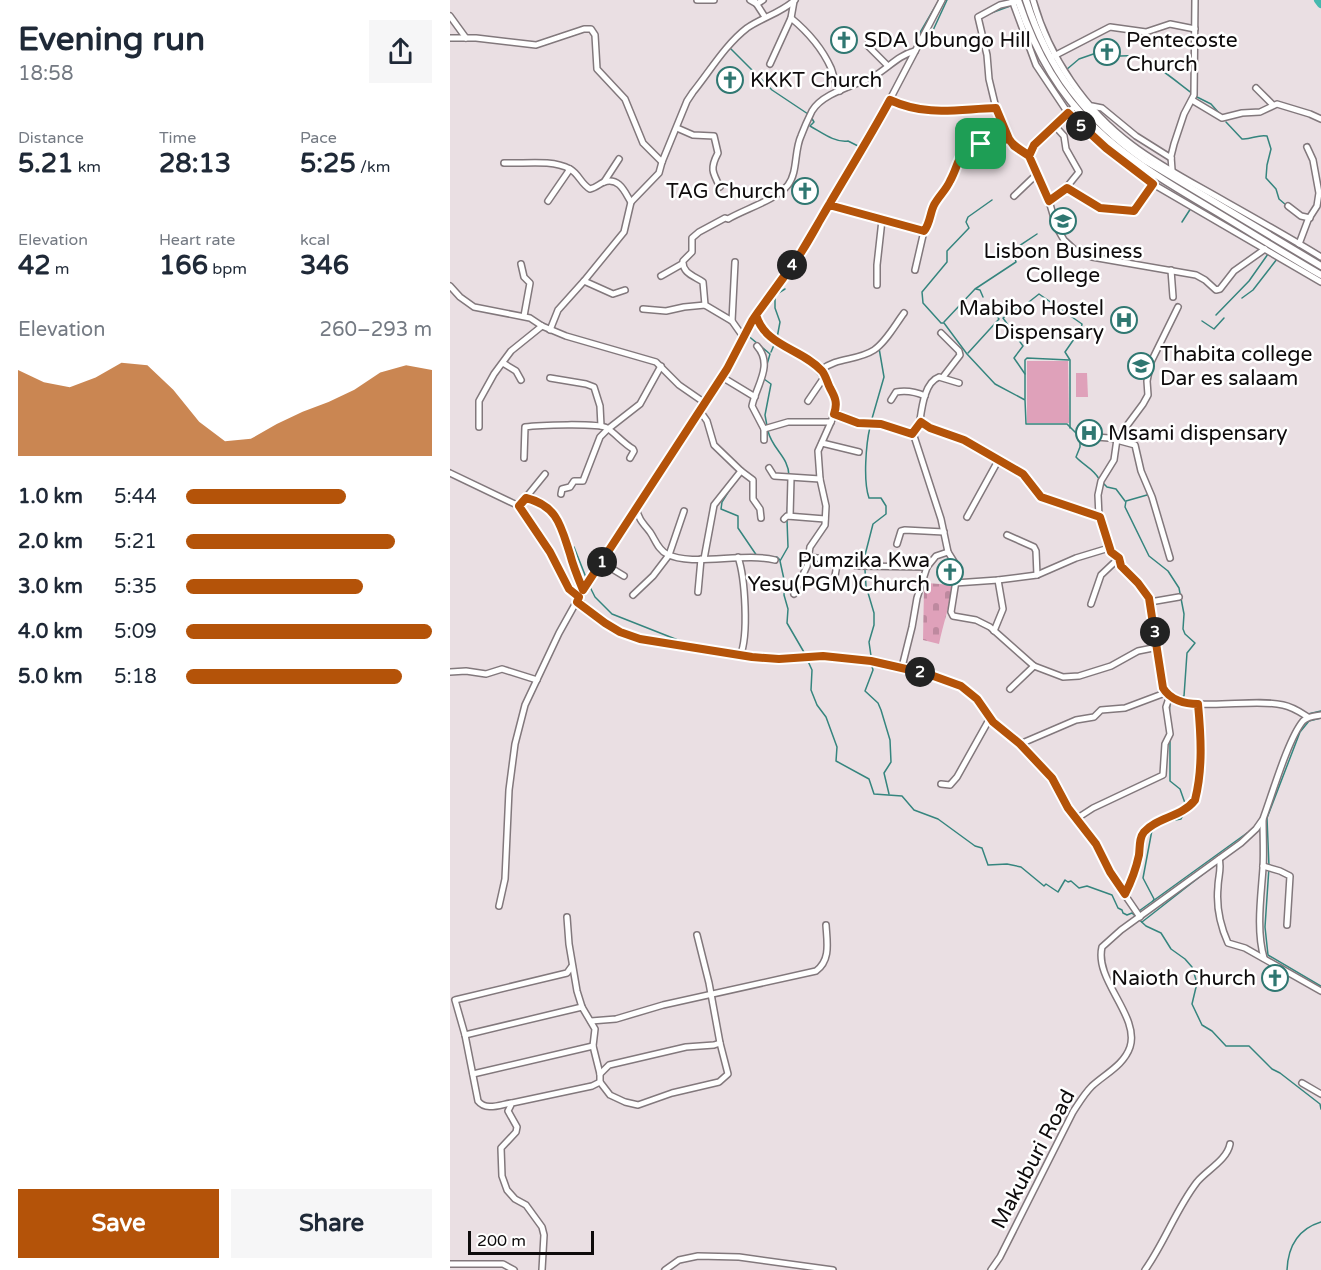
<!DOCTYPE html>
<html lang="en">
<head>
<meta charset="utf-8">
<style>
  :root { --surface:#fff; --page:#f6f6f7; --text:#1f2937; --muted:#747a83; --accent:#b45309 }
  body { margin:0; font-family:"Varela Round",sans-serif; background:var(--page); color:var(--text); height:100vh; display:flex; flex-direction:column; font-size:22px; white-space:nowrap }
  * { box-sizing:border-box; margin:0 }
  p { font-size:20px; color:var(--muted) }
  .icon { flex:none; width:33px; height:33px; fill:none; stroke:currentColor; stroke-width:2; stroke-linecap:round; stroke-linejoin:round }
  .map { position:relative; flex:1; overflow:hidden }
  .details { display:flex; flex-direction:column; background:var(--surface); width:450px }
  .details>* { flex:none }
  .scale { position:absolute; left:18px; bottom:15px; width:126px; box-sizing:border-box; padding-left:6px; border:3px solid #0e0b0c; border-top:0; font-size:16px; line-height:21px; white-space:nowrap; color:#0e0b0c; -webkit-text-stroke:4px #fff; paint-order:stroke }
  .pin { position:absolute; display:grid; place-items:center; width:51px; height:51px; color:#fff; margin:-26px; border-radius:12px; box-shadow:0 3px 9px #0006 }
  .km { position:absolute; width:30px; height:30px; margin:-15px; border-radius:50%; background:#222; color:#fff; font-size:16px; line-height:30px; text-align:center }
  .round { display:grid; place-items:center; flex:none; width:63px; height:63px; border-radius:0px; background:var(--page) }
  .summary { display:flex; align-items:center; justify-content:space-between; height:102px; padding:0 18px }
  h1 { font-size:33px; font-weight:700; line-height:45px }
  .stats { display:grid; grid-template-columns:repeat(3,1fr); gap:9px; height:102px; padding:6px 18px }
  .stats div { display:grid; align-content:center }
  .stats b { font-size:26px; font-weight:700 }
  .stats small { font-size:16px; font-weight:400 }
  .stats p { font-size:16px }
  .chart { height:168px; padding:12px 18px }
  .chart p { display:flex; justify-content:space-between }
  .chart svg { width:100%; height:108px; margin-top:6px; fill:var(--accent); opacity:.7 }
  .cta { display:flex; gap:12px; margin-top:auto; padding:12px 18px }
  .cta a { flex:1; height:69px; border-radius:0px; background:var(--accent); color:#fff; font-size:24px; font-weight:700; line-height:69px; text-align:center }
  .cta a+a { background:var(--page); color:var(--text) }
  ul { padding:0 18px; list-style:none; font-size:20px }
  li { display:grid; grid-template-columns:96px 72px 1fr; align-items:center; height:45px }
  li i { height:15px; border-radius:8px; background:var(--accent) }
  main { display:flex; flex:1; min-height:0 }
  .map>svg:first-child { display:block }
  .green { fill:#dfa1ba }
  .cemetery { fill:url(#cemetery-stones) }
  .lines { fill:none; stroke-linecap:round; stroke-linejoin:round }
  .stream { stroke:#35857e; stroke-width:1.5 }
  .river { stroke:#46b9af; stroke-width:8 }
  .minor-casing { stroke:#82787c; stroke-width:8 }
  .major-casing { stroke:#82787c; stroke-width:9 }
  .minor { stroke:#fff; stroke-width:5 }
  .major { stroke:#fff; stroke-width:6 }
  .route-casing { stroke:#fff; stroke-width:12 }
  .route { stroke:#b45309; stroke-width:8 }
  .labels { text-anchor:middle; stroke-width:5; stroke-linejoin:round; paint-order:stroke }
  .poi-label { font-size:21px; fill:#0e0b0c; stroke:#fff; text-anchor:start }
  .street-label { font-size:21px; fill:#0e0b0c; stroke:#fff }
</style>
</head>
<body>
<main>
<section class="details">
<div class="summary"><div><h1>Evening run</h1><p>18:58</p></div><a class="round"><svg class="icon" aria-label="share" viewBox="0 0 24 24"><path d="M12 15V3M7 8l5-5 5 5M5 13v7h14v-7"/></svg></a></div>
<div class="stats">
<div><p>Distance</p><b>5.21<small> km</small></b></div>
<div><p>Time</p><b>28:13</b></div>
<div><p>Pace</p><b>5:25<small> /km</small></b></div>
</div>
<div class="stats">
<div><p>Elevation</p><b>42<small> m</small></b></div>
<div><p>Heart rate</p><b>166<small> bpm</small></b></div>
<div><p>kcal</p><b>346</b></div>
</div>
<div class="chart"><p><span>Elevation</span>260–293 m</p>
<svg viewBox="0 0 160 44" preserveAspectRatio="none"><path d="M0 44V9L10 14L20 16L30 12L40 6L50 7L60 17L70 30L80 38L90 37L100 31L110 26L120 22L130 17L140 10L150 7L160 9V44z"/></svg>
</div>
<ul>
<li><b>1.0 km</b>5:44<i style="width:65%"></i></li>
<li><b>2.0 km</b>5:21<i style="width:85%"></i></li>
<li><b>3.0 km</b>5:35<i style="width:72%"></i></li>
<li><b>4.0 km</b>5:09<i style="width:100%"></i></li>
<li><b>5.0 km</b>5:18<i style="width:88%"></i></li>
</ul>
<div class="cta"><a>Save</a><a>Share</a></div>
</section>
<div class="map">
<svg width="871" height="1270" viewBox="0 0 871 1270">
  <defs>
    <pattern id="cemetery-stones" width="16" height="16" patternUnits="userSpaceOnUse" patternTransform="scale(1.5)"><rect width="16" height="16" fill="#dfa1ba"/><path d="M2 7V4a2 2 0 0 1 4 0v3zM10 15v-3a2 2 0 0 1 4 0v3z" fill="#be899f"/></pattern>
  </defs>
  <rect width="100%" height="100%" fill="#eadfe3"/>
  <!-- green -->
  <g class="green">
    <polygon points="577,361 618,361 619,423 577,423"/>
    <polygon points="626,373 637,373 638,397 626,397"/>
  </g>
  <!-- cemetery -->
  <path class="cemetery" d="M477,583l25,2c-2,21 -9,39 -13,59l-16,-4 1,-52z"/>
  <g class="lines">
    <!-- stream -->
    <g class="stream">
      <polyline points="541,13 563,5"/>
      <polyline points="479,39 497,0"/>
      <polyline points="464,43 489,0"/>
      <polyline points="281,49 322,90 358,114"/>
      <path d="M616,70l13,-11 23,-8c6,10 19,3 30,5 23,6 42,24 61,38"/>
      <polyline points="747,97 761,104 769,113"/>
      <path d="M361,117l3,5 -4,4c11,6 25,17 38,15l14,7"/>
      <path d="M776,122l16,17c9,1 16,-5 25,-3l4,13 -4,16 -1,13 10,11 3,10 7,6"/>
      <path d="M542,200l-24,17 -2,5 3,6 -22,23v11l-25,30 1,11 18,20h3l23,31 28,30 30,16 1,24h41l13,13v10l-4,10c7,8 18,12 23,22"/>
      <polyline points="690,208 694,201"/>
      <polyline points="732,222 741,208"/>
      <polyline points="526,289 530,290 533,297"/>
      <polyline points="792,298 803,290 827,259"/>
      <polyline points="766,315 799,281 818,254"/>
      <polyline points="752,321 764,329 774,318"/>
      <polyline points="494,322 525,289 566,262 563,250 587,234"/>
      <polyline points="296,334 320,354 316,368"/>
      <polyline points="327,338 330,322 325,308 325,295 335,289"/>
      <polyline points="321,352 324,345"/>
      <polyline points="518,353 549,319 541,308"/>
      <polyline points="575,374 575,360 577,358 619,360"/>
      <polyline points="314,379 321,384 315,415 317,426"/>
      <polyline points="575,399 575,374 564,358 573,346 553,318 567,308 570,309 589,294 632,324 631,329 615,352 620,360 620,428"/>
      <polyline points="421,422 434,377 429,348"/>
      <path d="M318,431c4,18 21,26 21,45"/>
      <polyline points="652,482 657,487 666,489 675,501"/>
      <polyline points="282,486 272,502 271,509 288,516 288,528 307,556"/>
      <polyline points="697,495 676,501 675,507 699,556 718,571 729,588 734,614 733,629 735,634 745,643 737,653 734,696 730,698"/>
      <polyline points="337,515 338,502"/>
      <polyline points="124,547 137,580"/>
      <polyline points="321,557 327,557 330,560"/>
      <path d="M414,565v-6l9,-35 13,-10v-8l-5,-8h-12c-6,-17 -3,-54 1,-71"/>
      <polyline points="415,570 416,586 424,613 424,625 419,642 421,656"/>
      <polyline points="140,587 145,597 162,614 238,644 290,652"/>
      <polyline points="327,656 355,654 337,623 338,609 334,595 335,584 330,561 338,547 337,520"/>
      <polyline points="357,659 362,670 361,690 367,705 376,717 387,747 386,761 419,779 424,794 452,796 464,810 488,819 525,846 532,848 538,865 557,864 571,867 594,886 596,884 608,892 615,880 618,882 621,881 629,888 637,886 662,895 668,908 672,910 673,913 677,915 682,913 696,926 711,933 721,949 735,959 742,967 747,983 742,1004 752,1025 762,1031 776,1046 799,1046 822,1069 830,1073 870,1104 871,1109"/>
      <polyline points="421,663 423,670 415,691 428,703 431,710 440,740 441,762 434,773 439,794"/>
      <polyline points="719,714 720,704"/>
      <polyline points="858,714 871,711"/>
      <polyline points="871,718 859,721 850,732 817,818 819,867 815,927 818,955 871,986"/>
      <polyline points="720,739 720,781 730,789 736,806"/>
      <polyline points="794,843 811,828"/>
      <polyline points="775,858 791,846"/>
      <polyline points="703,901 704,899 693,878 702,830 714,822 731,819 735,811"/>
      <polyline points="689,911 797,833"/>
      <polyline points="692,922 766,864"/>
      <path d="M837,1270c1,-23 11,-41 34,-48"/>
    </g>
    <!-- river -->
    <polyline class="river" points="868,0 871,4"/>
    <defs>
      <g id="minor">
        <polyline points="247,0 264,0"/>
        <polyline points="300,0 307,4 313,0"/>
        <polyline points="304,0 315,17"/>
        <polyline points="562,0 586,65 618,113 638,133 703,184 871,282"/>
        <path d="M583,0c16,57 52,110 99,145 29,22 63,39 94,57 32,18 64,36 95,55"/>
        <polyline points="568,1 550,5 528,17 537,55 539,79 546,108 561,143 577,154 581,161 599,201 607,228 614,240 626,251 642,257 746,275 755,280 766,290 770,289 784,271 815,249"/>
        <polyline points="0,16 16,38"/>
        <path d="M341,18c17,14 31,30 40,50 3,8 4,16 9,23"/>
        <polyline points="0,38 26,38 86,45 134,29 141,29 145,35 147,69 175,99 193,143 212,162"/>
        <polyline points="417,45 438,66"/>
        <polyline points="602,57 660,27 696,32 720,24 745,29"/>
        <polyline points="320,64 341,18 344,1"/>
        <polyline points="806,88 823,105"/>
        <path d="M440,100c37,17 68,9 106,8"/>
        <polyline points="742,100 772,118 792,113 810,112 827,104 860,114 871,119"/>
        <polyline points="642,106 652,108 686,136 721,158"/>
        <polyline points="605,126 614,136 616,149 629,172 616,188"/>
        <path d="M227,128l16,7 21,1 4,17c-8,15 -6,19 2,34"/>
        <polyline points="579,156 588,141 624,107"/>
        <path d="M54,163c20,1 47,-4 66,6 9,5 11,15 20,20 6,-1 9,-5 14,-7 16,-5 21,11 27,20"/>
        <polyline points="722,170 721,156 724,144 734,114 744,95 745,0"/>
        <polyline points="154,182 169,159"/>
        <polyline points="564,196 587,174"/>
        <polyline points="98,201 120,169"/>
        <polyline points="599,201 617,188 647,207 665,210 684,211 703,184 703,175"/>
        <polyline points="379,205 474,231 478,227 484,206 500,183 512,153 516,149 523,145 559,139"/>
        <polyline points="838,206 851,216 860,218"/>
        <polyline points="849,244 858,220 867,206 869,193 863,160 857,147"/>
        <polyline points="71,264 74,277 80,283 74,316"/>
        <polyline points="465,270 474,231"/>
        <polyline points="721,270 723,297"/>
        <polyline points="211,276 232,264"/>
        <polyline points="134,281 163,294 175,290"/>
        <polyline points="427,285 427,265 432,220"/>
        <polyline points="0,286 10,297 24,307 80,318 92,326 116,336 206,362 229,385 255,403"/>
        <path d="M728,307l-27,55 -4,19 1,14 -5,9 -26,35 -3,21 -13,21 -3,14 1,22 12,35 8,6 2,8 18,17 10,15 10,55 2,27 4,13c29,22 82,4 118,12 10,2 17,7 25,12"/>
        <polyline points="193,309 216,311 234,307 255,305"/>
        <path d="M306,315c7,23 21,26 40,37 20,12 34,27 40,50l1,5 -6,15 -13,29 2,28 6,27 -1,19 -15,22 -3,19 -13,28"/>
        <polyline points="282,321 285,262"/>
        <path d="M100,330l8,-20 26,-29 40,-49 7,-30 28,-29 3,-11 25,-61 6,-9c17,-21 32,-47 54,-64 16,-11 34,-15 48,-28"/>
        <polyline points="491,333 509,351 510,355 493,377"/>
        <path d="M294,338l-12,-17 -27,-16 -2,-23c-9,-6 -21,-9 -20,-21l9,-9v-14l7,-6 26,-14 3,1c17,-10 48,-19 60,-34 10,-13 6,-34 13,-49 3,-8 7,-17 11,-25 11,-19 46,-26 64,-36 13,-8 23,-20 39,-24"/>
        <path d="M307,346c17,19 -1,40 -5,60l12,23v11"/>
        <polyline points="53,363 66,371 71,380"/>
        <path d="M371,370c16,-13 36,-9 53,-20 12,-8 21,-25 30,-37"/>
        <polyline points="272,377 305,397"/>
        <polyline points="100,378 136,384 144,387 150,406 151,426"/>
        <path d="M509,383l-20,-6c-14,5 -17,29 -19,43l4,5 40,15 59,34 18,23 58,20"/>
        <path d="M441,400l5,-8c11,-2 20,0 29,4"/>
        <polyline points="358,401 375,376"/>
        <polyline points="250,411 257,421 264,445 291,471 264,505 254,559"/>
        <polyline points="384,414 408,423 431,424 464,436 491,519 498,552 508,568 501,612 503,616 526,620 540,627 584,666 613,677 629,676 661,666 688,651 708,647"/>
        <polyline points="29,427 29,401 44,374 61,351 92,326"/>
        <polyline points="314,429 338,422 381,422"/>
        <polyline points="633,436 659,438 685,445 691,471 702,497 720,558"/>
        <polyline points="372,443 409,452"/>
        <path d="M74,458l1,-31c13,-2 73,-4 82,1 9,6 16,15 26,21l1,2 -4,7"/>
        <polyline points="319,468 324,476 370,479"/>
        <polyline points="291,471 303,480 303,499 310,509 311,518"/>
        <polyline points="0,473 69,506 100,551 119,589 129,597"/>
        <polyline points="111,494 112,489 120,487 124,481 133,481 150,437 158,429 190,404 211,366"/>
        <polyline points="77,499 97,507 109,521 133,590"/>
        <polyline points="69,506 95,474"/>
        <path d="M186,508c3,12 7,15 14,24 5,7 8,18 17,22 24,13 77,-2 108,6"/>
        <polyline points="340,516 341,478"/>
        <polyline points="517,517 549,459"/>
        <polyline points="334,519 337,516 375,519"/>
        <polyline points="557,535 584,547 586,551 587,575"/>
        <polyline points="447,544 451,531 455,530 494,532"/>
        <path d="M288,557c7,20 11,79 2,99"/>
        <polyline points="359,557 383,560 408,566 477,567"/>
        <polyline points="151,562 174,576"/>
        <polyline points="505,583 548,580 587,575 626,558 659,548"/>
        <polyline points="383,586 388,560"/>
        <polyline points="248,592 251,559"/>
        <polyline points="183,595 203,576 219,555 234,511"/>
        <polyline points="127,602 155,623 170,632 190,639 302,657 329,659 373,655 421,661 463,670 511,686 527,699 543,722 564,738 602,778 618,808 647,844 664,879 690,917"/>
        <polyline points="700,602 729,597"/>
        <polyline points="641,604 651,575 669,558"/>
        <polyline points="544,631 553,609 548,580"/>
        <polyline points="452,667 462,627 467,598 477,567 486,556 498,552"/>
        <polyline points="0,672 16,671 36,674 52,669 87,680"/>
        <polyline points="560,689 584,666"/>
        <polyline points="570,744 626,720 644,717 651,710 675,708 715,693"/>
        <polyline points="491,784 500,785 507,777 540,718"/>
        <polyline points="626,819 643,808 713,775 715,744 720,734 716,707 718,701 722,697"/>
        <path d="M813,820c0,16 1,32 0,48 -2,29 -7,62 1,90"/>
        <path d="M769,859c3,8 -1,19 -1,28 -2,20 2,38 10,56l17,5 76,43"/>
        <polyline points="813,866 830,871 840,876 837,925"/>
        <path d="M675,894c6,-12 11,-25 14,-39 1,-7 0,-16 5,-22 10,-13 30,-16 44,-26 18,-13 12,-81 10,-103"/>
        <polyline points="49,906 55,879 59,790 65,744 75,705 109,633 133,590 277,369 302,321 363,233 424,130 492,0"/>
        <path d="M141,1021l25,-2 47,-14 153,-34c15,-11 11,-29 10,-46"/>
        <polyline points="15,1035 132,1007"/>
        <polyline points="23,1074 143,1046"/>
        <polyline points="150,1074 159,1065 236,1047 264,1045 270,1043 259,983 247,935"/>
        <polyline points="150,1082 160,1095 175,1102 188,1105 222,1093 269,1082 278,1074 270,1043"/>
        <polyline points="852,1083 871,1094"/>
        <path d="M61,1103c-12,2 -25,8 -33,-2l-13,-66 -10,-35 112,-27 5,-7"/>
        <polyline points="0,1264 53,1264 64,1270"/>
        <polyline points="92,1270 94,1235 92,1227 76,1205 65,1199 57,1190 52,1176 51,1148 66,1132 67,1127 58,1111 62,1103 142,1086 150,1082 150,1074 143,1046 145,1029 132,1007 127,991 119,944 117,917"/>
        <polyline points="215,1270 229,1260 248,1256 289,1257 383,1270"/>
        <path d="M541,1270l9,-13 73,-145c6,-9 11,-18 19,-26 13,-12 32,-21 38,-39 10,-31 -36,-67 -28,-100l19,-17 120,-87 15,-14 7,-10c9,-24 25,-80 40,-98 5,-5 12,-5 18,-6"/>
        <path d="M695,1270c20,-28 31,-61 52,-88 10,-12 30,-22 33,-38"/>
      </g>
      <g id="major">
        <path d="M568,0c38,114 98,153 197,211 35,21 70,43 106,64"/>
        <path d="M576,0c22,69 60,120 120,161l175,105"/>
      </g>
    </defs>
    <!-- minor casing -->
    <use href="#minor" class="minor-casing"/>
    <!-- major casing -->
    <use href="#major" class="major-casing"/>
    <!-- minor -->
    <use href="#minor" class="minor"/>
    <!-- major -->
    <use href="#major" class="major"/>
  </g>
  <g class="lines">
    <defs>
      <path id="route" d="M531,144c-24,5 -21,19 -31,37 -4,9 -11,15 -16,24 -4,8 -4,19 -10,26l-95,-26 -29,49 -44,61 -4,6 -25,48 -144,221c-5,-12 -10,-24 -13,-36 -9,-27 -12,-48 -44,-56l-7,8 31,46 19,37 10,8 -2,5 28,21 15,9 20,7 112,18 27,2 44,-3 48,5 57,13 33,12 16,13 16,23 27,22 32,34 16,30 28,36 14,28 15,22c6,-12 11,-25 14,-39 1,-8 0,-17 5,-23 13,-15 38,-15 51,-32 8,-31 6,-64 3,-96 -13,0 -28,-4 -35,-16l-14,-90 -11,-15 -17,-17 -2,-8 -8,-6 -11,-35 -59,-20 -18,-23 -59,-34 -34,-12 -9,-6 -9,12 -31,-10 -23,-1 -24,-9c4,-11 1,-17 -4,-26 -3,-6 -4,-12 -8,-17 -21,-23 -56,-24 -66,-56 15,-21 32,-42 46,-64 10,-15 18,-32 28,-48 20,-34 41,-68 60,-103 37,17 68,9 106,8l13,31 5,7 15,10 20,45 18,-13 33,20 34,3 19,-27 -47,-36 -38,-35 -34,32 -5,11c-7,-7 -15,-8 -20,-17l-28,5"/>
    </defs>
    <!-- route casing -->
    <use href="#route" class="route-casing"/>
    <!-- route -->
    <use href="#route" class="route"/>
  </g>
  <!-- icons -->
  <defs>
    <symbol id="church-ring" viewBox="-11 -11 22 22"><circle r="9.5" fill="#fff" stroke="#2f7771" stroke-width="1.5"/><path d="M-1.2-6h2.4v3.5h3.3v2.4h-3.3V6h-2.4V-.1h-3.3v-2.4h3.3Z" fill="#2f7771"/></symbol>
    <symbol id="university-ring" viewBox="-11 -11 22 22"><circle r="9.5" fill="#fff" stroke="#2f7771" stroke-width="1.5"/><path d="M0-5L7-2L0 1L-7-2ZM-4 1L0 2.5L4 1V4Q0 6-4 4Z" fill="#2f7771"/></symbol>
    <symbol id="hospital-ring" viewBox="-11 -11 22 22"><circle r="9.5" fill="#fff" stroke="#2f7771" stroke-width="1.5"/><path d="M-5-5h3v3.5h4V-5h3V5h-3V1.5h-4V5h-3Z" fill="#2f7771"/></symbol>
  </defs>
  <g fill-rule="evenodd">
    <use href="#church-ring" x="379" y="25" width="30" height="30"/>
    <use href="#church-ring" x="642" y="37" width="30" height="30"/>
    <use href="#church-ring" x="265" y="65" width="30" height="30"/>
    <use href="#church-ring" x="340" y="176" width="30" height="30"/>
    <use href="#university-ring" x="598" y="206" width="30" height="30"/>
    <use href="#hospital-ring" x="659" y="305" width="30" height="30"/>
    <use href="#university-ring" x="676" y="351" width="30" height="30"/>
    <use href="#hospital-ring" x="624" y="418" width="30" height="30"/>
    <use href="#church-ring" x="485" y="557" width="30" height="30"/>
    <use href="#church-ring" x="810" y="963" width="30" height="30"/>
  </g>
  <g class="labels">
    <!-- poi labels -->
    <g class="poi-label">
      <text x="414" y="47">SDA Ubungo Hill</text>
      <text x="676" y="47">Pentecoste<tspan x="676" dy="24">Church</tspan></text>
      <text x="300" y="87">KKKT Church</text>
      <text x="336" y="198" text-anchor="end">TAG Church</text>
      <text x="613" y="258" text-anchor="middle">Lisbon Business<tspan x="613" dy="24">College</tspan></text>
      <text x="654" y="315" text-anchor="end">Mabibo Hostel<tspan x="654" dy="24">Dispensary</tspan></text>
      <text x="710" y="361">Thabita college<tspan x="710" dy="24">Dar es salaam</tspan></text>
      <text x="658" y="440">Msami dispensary</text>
      <text x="480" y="567" text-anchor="end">Pumzika Kwa<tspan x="480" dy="24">Yesu(PGM)Church</tspan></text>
      <text x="806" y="985" text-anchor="end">Naioth Church</text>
    </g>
    <!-- street labels -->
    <g class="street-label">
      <text transform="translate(583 1159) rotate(-62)" y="7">Makuburi Road</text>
    </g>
  </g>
</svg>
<div class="scale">200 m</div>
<div class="pin" style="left:531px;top:144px;background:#1e9e55"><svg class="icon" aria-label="arrive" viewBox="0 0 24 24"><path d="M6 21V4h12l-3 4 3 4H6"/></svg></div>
<b class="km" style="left:152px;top:562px">1</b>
<b class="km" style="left:470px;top:672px">2</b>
<b class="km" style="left:705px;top:632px">3</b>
<b class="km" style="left:342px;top:265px">4</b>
<b class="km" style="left:631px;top:126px">5</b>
</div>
</main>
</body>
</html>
